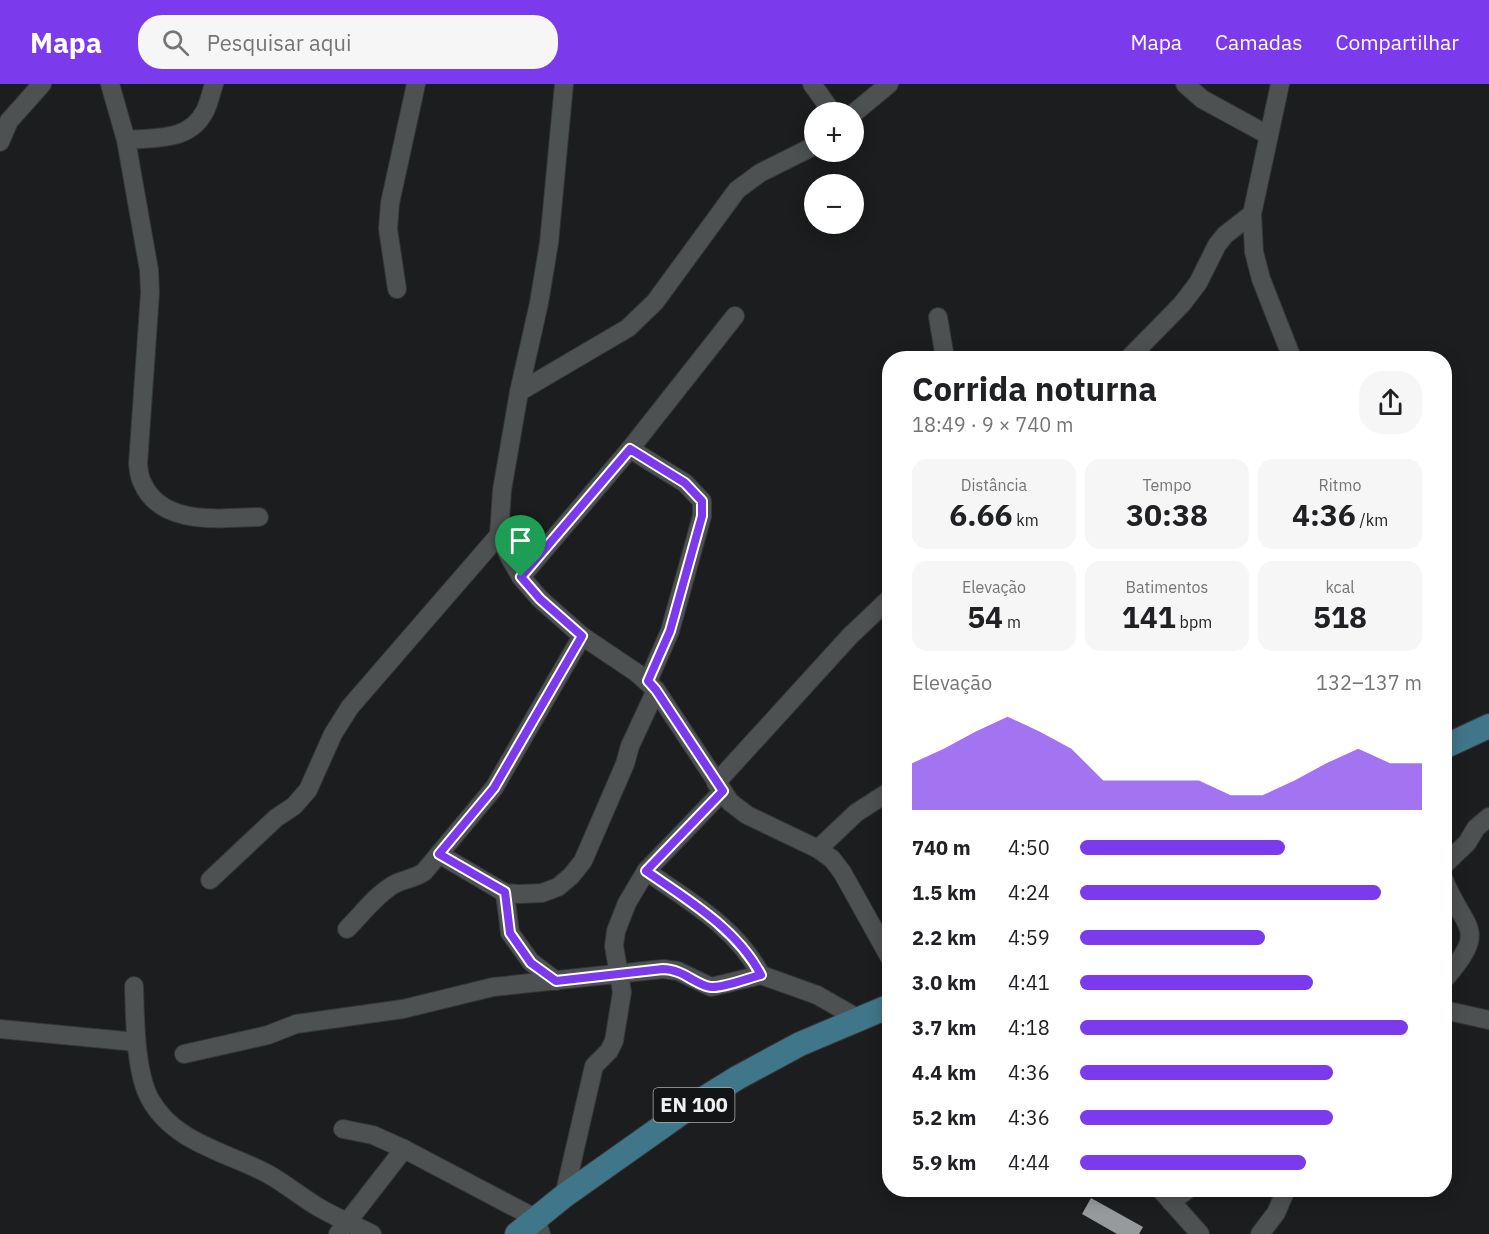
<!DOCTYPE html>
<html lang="pt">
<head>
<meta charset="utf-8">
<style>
  :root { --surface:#fff; --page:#f6f6f6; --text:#202124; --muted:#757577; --accent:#7c3aed }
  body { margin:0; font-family:"IBM Plex Sans",sans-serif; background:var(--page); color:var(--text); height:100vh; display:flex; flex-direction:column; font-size:22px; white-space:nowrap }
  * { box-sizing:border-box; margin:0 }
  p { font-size:20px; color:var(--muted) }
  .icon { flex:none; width:33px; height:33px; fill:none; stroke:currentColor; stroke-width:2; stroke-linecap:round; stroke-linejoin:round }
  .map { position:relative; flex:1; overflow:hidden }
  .panel { position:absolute; left:882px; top:267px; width:570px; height:846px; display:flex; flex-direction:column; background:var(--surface); border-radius:24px; box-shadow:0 3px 15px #0003 }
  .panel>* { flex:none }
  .fabs { position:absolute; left:804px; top:18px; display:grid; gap:12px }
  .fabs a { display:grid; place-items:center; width:60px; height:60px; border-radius:50%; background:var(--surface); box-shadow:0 3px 15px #0003; font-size:30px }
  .pin { position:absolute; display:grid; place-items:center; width:51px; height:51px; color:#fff; margin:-62px -26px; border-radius:50% 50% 50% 0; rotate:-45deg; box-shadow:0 0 6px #0007 }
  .pin .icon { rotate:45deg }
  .round { display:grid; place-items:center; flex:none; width:63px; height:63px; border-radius:24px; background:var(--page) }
  .overview { display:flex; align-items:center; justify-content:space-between; height:102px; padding:0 30px }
  h1 { font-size:33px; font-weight:700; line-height:45px }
  .stats { display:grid; grid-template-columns:repeat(3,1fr); gap:9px; height:102px; padding:6px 30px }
  .stats div { display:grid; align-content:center; border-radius:15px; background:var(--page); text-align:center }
  .stats b { font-size:30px; font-weight:700 }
  .stats small { font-size:16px; font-weight:400 }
  .stats p { font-size:16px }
  .chart { height:168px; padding:12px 30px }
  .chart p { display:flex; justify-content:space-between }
  .chart svg { width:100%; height:108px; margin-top:6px; fill:var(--accent); opacity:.7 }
  ul { padding:0 30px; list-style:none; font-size:20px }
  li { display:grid; grid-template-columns:96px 72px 1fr; align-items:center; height:45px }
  li i { height:15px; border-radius:8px; background:var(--accent) }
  header { display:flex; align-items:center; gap:36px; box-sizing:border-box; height:84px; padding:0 30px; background:var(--accent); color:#fff }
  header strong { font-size:28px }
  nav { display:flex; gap:33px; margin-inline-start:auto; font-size:21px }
  .search { width:420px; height:54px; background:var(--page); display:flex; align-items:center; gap:15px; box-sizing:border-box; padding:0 21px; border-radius:24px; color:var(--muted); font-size:22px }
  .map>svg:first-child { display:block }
  .building { fill:#979a9c }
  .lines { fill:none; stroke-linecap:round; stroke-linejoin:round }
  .minor-casing { stroke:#353737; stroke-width:20 }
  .major-casing { stroke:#353737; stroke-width:26 }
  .minor { stroke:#4e5152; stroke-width:18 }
  .major { stroke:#407689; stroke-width:24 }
  .route-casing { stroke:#fff; stroke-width:12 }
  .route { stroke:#7c3aed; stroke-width:8 }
  .labels { text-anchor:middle; stroke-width:6; stroke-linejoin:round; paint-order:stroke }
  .shield { fill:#121415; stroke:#adafaf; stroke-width:1.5 }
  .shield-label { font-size:20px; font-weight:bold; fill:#eff1f1 }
</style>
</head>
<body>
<header>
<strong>Mapa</strong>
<div class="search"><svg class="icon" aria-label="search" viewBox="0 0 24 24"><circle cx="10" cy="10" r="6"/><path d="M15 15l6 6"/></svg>Pesquisar aqui</div>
<nav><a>Mapa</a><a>Camadas</a><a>Compartilhar</a></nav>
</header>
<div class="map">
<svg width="1489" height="1150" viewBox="0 0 1489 1150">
  <rect width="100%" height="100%" fill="#1b1d1e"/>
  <!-- building -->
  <polygon class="building" points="1091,1114 1143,1143 1139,1150 1117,1150 1082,1130"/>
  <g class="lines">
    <defs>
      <g id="minor">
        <path d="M110,0l16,56 6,34 17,96 1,23 -12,171c1,6 1,13 4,18 19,45 79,36 117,35"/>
        <polyline points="564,0 549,159 539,219 519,308 502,406 499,451 510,474 521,493 540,515 582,552 637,589 656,606 730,718 747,731 818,765 832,775 842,788 890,874"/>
        <polyline points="812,0 832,28"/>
        <polyline points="1185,0 1202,15 1268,51"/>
        <polyline points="1280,0 1252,130 1254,168 1261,195 1292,274"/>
        <polyline points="854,29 889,0"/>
        <path d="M126,56c30,-3 63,2 79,-29 4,-8 6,-18 9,-27"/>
        <polyline points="0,58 9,37 42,0"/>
        <polyline points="397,205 388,145 390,119 416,0"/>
        <polyline points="938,233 945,274"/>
        <polyline points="1129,274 1182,220 1198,199 1217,161 1225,151 1252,130"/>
        <polyline points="519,308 628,244 655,218 737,106 760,89 814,62"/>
        <polyline points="630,365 685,399 702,417 702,432 670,547 648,597"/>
        <polyline points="521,493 630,365 735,232"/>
        <polyline points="716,699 850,552 890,514"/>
        <polyline points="818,765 856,729 890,707"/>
        <polyline points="439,770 505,809 520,810 542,809 558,803 571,792 583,777 625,680 630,662 656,606"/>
        <polyline points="1444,781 1467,759 1476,744 1489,733"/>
        <path d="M646,787c42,29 91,57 115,104"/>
        <polyline points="210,796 276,734 294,722 308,706 333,650 350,623 499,451"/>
        <path d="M1444,796c22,53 45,47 0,100"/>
        <polyline points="505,809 510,849 531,878 556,897"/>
        <path d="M347,845c14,-14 29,-34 46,-44 10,-6 21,-6 31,-13l70,-84 88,-152"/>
        <path d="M134,902c1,32 1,86 16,113 24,44 77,53 118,75 18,10 33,23 50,33 17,10 36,18 54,27"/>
        <polyline points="1444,926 1489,936"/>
        <polyline points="0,945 136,958"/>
        <polyline points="184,970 268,951 296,940 403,925 493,903 663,885 678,887 711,903 761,891 817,911 859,935"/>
        <polyline points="343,1045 373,1051 404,1065 535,1134 541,1150"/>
        <polyline points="1161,1106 1200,1150"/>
        <polyline points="564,1112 594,982 609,967 614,957 622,908 614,862 616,847 627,819 646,787 723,707"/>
        <polyline points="1171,1118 1187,1106"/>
        <polyline points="338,1150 404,1065"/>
        <polyline points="1260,1150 1276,1129 1286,1106"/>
      </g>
      <g id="major">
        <polyline points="1444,663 1489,642"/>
        <polyline points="517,1150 564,1112 687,1025 737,994 800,960 890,922"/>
      </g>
    </defs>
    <!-- minor casing -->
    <use href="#minor" class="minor-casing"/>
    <!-- major casing -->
    <use href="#major" class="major-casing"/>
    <!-- minor -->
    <use href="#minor" class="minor"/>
    <!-- major -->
    <use href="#major" class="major"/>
  </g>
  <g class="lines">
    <defs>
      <path id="route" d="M630,365l55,34 17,18v15l-32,115 -22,50 8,9 67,101 -77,80c42,29 91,58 115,104 -13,3 -37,13 -50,12 -14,-1 -28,-18 -48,-18l-107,12 -25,-18 -21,-30 -5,-41 -66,-38 55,-66 88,-152 -42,-37 -19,-22z"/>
    </defs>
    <!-- route casing -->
    <use href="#route" class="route-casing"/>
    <!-- route -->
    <use href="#route" class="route"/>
  </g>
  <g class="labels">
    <!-- shield labels -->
    <rect class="shield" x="653.5" y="1004" width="81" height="34" rx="4.5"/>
    <g class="shield-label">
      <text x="694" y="1028">EN 100</text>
    </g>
  </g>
</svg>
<div class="fabs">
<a>+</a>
<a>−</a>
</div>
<div class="pin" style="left:521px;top:493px;background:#1e9e55"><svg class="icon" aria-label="arrive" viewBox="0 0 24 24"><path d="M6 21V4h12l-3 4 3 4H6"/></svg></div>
<section class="panel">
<div class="overview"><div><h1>Corrida noturna</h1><p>18:49 · 9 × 740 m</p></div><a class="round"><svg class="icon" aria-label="share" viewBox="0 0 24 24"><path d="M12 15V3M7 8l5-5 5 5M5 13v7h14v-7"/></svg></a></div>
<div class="stats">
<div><p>Distância</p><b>6.66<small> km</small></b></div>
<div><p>Tempo</p><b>30:38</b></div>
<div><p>Ritmo</p><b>4:36<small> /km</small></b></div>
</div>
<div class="stats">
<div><p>Elevação</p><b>54<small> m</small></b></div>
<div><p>Batimentos</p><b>141<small> bpm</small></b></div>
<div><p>kcal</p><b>518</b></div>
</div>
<div class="chart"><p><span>Elevação</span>132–137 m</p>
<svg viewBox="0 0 160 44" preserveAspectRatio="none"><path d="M0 44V25L10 19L20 12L30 6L40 12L50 19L60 32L70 32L80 32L90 32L100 38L110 38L120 32L130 25L140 19L150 25L160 25V44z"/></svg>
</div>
<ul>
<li><b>740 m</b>4:50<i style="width:60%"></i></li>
<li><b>1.5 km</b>4:24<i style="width:88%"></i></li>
<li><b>2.2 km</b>4:59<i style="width:54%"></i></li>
<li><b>3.0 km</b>4:41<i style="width:68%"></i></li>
<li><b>3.7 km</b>4:18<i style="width:96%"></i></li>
<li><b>4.4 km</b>4:36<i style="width:74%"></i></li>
<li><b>5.2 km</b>4:36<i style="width:74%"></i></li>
<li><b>5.9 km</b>4:44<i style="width:66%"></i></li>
</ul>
</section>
</div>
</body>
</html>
